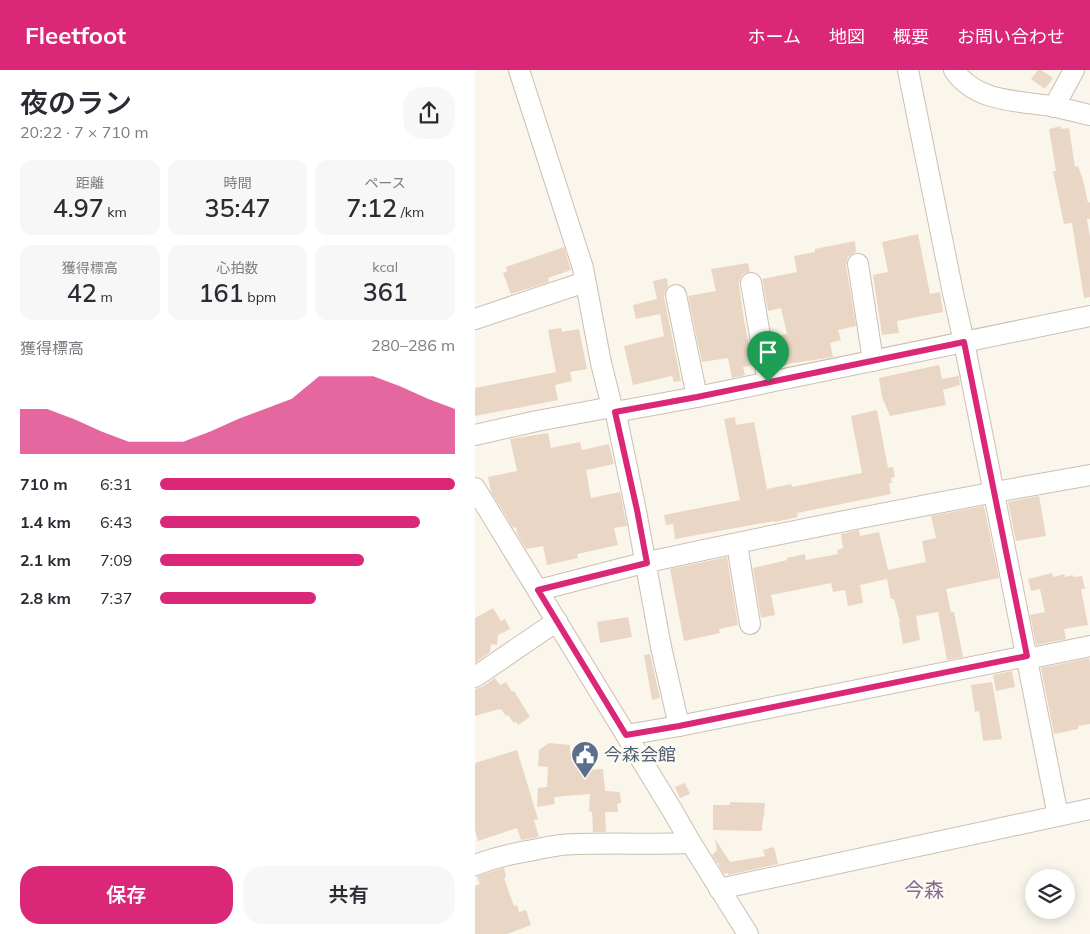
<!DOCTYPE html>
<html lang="ja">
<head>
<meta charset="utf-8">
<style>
  :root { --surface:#fff; --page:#f7f7f7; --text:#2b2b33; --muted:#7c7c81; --accent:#db2777 }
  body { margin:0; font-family:Mulish,"Noto Sans JP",sans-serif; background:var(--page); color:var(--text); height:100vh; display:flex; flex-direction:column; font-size:19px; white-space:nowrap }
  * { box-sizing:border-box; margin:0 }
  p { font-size:16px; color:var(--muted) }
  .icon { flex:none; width:28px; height:28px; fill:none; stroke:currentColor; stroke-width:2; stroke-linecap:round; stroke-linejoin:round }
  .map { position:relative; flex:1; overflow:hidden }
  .drawer { display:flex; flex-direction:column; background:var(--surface); width:475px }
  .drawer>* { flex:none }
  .controls { position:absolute; left:550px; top:799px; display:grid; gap:10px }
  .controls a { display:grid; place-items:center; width:50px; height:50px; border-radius:50%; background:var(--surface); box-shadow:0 2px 12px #0003; font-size:25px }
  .pin { position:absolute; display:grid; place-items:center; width:42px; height:42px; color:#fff; margin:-51px -21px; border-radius:50% 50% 50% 0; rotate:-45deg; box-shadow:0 0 5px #0007 }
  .pin .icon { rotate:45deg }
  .round { display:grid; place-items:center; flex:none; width:52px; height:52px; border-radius:20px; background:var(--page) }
  .headline { display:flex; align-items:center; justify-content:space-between; height:85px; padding:0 20px }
  h1 { font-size:28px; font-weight:600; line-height:38px }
  .figures { display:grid; grid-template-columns:repeat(3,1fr); gap:8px; height:85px; padding:5px 20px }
  .figures div { display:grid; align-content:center; border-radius:12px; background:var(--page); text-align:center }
  .figures b { font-size:25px; font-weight:600 }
  .figures small { font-size:14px; font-weight:400 }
  .figures p { font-size:14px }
  .chart { height:140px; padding:10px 20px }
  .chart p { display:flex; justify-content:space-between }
  .chart svg { width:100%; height:90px; margin-top:5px; fill:var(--accent); opacity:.7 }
  .primary-button { display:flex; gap:10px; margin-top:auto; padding:10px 20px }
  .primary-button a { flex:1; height:58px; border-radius:20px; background:var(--accent); color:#fff; font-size:20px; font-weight:600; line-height:58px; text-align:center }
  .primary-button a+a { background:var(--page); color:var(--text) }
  ul { padding:0 20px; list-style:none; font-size:16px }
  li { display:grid; grid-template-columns:80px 60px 1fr; align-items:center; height:38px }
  li i { height:12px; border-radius:6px; background:var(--accent) }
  header { display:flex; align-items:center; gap:30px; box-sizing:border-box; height:70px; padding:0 25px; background:var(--accent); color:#fff }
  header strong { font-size:24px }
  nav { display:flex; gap:28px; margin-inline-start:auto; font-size:18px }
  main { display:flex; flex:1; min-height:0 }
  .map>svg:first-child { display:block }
  .building { fill:#ead6c5 }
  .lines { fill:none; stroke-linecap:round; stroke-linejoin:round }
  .minor-casing { stroke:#ccbfb3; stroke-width:22 }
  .minor { stroke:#fff; stroke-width:20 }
  .route-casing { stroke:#fff; stroke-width:10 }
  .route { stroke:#db2777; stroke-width:6 }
  .labels { text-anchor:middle; stroke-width:5; stroke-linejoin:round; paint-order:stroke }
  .service-label { font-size:18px; fill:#4e5e75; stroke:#fdfaf2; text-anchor:start }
  .quarter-label { font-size:20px; fill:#856a8e; stroke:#fdfaf2 }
</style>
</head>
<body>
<header>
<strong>Fleetfoot</strong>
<nav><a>ホーム</a><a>地図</a><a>概要</a><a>お問い合わせ</a></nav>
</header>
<main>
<section class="drawer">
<div class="headline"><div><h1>夜のラン</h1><p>20:22 · 7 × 710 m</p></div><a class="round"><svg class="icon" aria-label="share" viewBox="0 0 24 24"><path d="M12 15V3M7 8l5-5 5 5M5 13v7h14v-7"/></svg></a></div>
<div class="figures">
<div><p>距離</p><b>4.97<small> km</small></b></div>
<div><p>時間</p><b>35:47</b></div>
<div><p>ペース</p><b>7:12<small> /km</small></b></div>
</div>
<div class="figures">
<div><p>獲得標高</p><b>42<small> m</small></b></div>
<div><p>心拍数</p><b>161<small> bpm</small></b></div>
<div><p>kcal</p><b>361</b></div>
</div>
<div class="chart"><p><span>獲得標高</span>280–286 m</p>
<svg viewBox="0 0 160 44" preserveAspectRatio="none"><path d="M0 44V22L10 22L20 27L30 33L40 38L50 38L60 38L70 33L80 27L90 22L100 17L110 6L120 6L130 6L140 11L150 17L160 22V44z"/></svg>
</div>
<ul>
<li><b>710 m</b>6:31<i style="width:100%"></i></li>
<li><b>1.4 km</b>6:43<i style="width:88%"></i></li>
<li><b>2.1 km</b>7:09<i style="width:69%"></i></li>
<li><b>2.8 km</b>7:37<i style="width:53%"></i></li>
</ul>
<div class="primary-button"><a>保存</a><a>共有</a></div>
</section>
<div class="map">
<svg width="615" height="864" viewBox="0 0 615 864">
  <rect width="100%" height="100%" fill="#faf6ec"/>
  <!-- building -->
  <g class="building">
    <polygon points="563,0 566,0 578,8 570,19 556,9"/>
    <polygon points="586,56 586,59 594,58 600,97 603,96 608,110 613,133 615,132 615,149 612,149 615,168 615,227 609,228 597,153 589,154 578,101 581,101 574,59"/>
    <polygon points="443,164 455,224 465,222 468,242 422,251 424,263 407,265 398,205 413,202 407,172"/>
    <polygon points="380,171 381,182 373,187 371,195 381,256 363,260 366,270 355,273 358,287 312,294 312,295 302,297 297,267 312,264 306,238 293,241 287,209 322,202 319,186 340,182 340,179"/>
    <polygon points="89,177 96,200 73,208 74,212 36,224 28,203 32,201 31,197"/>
    <polygon points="273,193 275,201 268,204 265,209 264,215 269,250 278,295 268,297 270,305 257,308 253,288 227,292 213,226 241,221 236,199"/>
    <polygon points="192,208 193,216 190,221 189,227 206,311 199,312 197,306 158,315 149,276 189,266 185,244 161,249 158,235 182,229 178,211"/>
    <polygon points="86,258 87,262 104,259 112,299 95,302 97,311 80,315 83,330 0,346 0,318 81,302 73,260"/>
    <polygon points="464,295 467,309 484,306 485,315 468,320 471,335 415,346 407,327 404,308"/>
    <polygon points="402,340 413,398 418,397 420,407 416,408 417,413 414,413 416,424 322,443 323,447 300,452 299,451 200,469 198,454 191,455 189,445 265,430 249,349 260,347 261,355 279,352 292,419 316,414 317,417 387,403 376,346"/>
    <polygon points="73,363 76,378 105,372 107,380 134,374 139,394 111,400 116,428 145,422 152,456 139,458 143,475 102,484 103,488 72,495 68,476 51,479 42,464 41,457 38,458 16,422 13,407 42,401 35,369"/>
    <polygon points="564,426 571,466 541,471 533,432"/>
    <polygon points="509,436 524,508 471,519 476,542 479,542 488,587 472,590 463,542 441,546 445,570 428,574 424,552 425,552 419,529 416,529 412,509 385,515 388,533 373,536 370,520 358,522 356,513 296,525 300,545 286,548 278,498 312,490 312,488 330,484 331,490 363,484 362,480 368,478 366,464 384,460 385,466 404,462 413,500 451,492 447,471 461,468 456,446"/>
    <polygon points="252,487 263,555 244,559 245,563 209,571 195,499"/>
    <polygon points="577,503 578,507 589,504 590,507 598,505 598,507 607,506 610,519 606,519 613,555 589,559 591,569 561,575 555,545 570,542 565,519 556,521 553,509"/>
    <polygon points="18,538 26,551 30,549 35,559 23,565 22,575 16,574 15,582 0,593 0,548"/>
    <polygon points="153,547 157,567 125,573 122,552"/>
    <polygon points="175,584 185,628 177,630 169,585"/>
    <polygon points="614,588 615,594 615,654 603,656 603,659 579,664 566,598"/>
    <polygon points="537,601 540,617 521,621 518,605"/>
    <polygon points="20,608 25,615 31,612 37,622 39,621 55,647 43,655 41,652 39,653 33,645 31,646 26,639 24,640 24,639 0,646 0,619 7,617"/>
    <polygon points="517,612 527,669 508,671 504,641 500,642 496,615"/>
    <polygon points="74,673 95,675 95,683 110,681 112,700 128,699 130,721 145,722 146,733 142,734 143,742 130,742 131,762 118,762 117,742 114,741 115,724 79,727 80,734 62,737 63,718 72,717 73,697 63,696 64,680"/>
    <polygon points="42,680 63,749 59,750 64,767 46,770 42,758 3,771 0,760 0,693"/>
    <polygon points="210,713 215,724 205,728 200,717"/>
    <polygon points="255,732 290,733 289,747 288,747 287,761 238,760 238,735 255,735"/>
    <polygon points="240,769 255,792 290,786 288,780 299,777 303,794 253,805 253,803 249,804 244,796 244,793 242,793 237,785 242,780"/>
    <polygon points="29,798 31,807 29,808 39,836 42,835 44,842 51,840 56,855 32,864 0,864 0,816 5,814 2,806"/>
  </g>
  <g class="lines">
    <defs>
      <g id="minor">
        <polyline points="44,0 108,198 126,293 137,337 141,344 161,441 186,577 204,656"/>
        <polyline points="433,0 478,223 489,272 583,746"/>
        <path d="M479,0c21,32 64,31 98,36 13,3 25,6 38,9"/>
        <polyline points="579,37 599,0"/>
        <polyline points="383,194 398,291"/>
        <polyline points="276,213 293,312"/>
        <polyline points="201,225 222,327"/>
        <polyline points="0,249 110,212"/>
        <polyline points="140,342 222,327 615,246"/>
        <polyline points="0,365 62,351 137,337"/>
        <polyline points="0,418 197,740 216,773 273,864"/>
        <polyline points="262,474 275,554"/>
        <path d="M63,520c37,-9 73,-19 110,-28 147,-32 294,-61 442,-87"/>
        <polyline points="552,589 615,576"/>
        <polyline points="0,607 82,551"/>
        <polyline points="151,665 204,656 552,586"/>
        <path d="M0,795c19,-7 39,-12 59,-15 9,-2 18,-4 27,-5 43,-3 86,0 130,-2"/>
        <polyline points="244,819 615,739"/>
      </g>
    </defs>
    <!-- minor casing -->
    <use href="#minor" class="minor-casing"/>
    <!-- minor -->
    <use href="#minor" class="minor"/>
  </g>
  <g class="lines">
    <defs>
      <polygon id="route" points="489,272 552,586 204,656 151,665 63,520 172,493 162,440 140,342 222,327"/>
    </defs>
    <!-- route casing -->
    <use href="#route" class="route-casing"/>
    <!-- route -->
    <use href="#route" class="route"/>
  </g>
  <!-- icons -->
  <defs>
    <symbol id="civic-pin" viewBox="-11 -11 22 30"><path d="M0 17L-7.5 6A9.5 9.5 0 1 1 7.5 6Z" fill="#5c6f8a" stroke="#fdfaf2"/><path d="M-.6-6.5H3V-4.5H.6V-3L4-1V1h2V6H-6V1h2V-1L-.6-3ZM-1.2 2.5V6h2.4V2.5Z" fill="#fff"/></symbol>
  </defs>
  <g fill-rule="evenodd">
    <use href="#civic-pin" x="94" y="669" width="32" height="43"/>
  </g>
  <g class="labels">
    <!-- service labels -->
    <g class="service-label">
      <text x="129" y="691">今森会館</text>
    </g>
    <!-- quarter labels -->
    <g class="quarter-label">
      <text x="449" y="827">今森</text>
    </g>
  </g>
</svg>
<div class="controls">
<a><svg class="icon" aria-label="layers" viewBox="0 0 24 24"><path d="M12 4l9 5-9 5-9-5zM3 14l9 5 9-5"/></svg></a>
</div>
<div class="pin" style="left:293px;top:312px;background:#1e9e55"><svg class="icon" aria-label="arrive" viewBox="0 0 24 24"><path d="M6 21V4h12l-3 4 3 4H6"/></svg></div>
</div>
</main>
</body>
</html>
